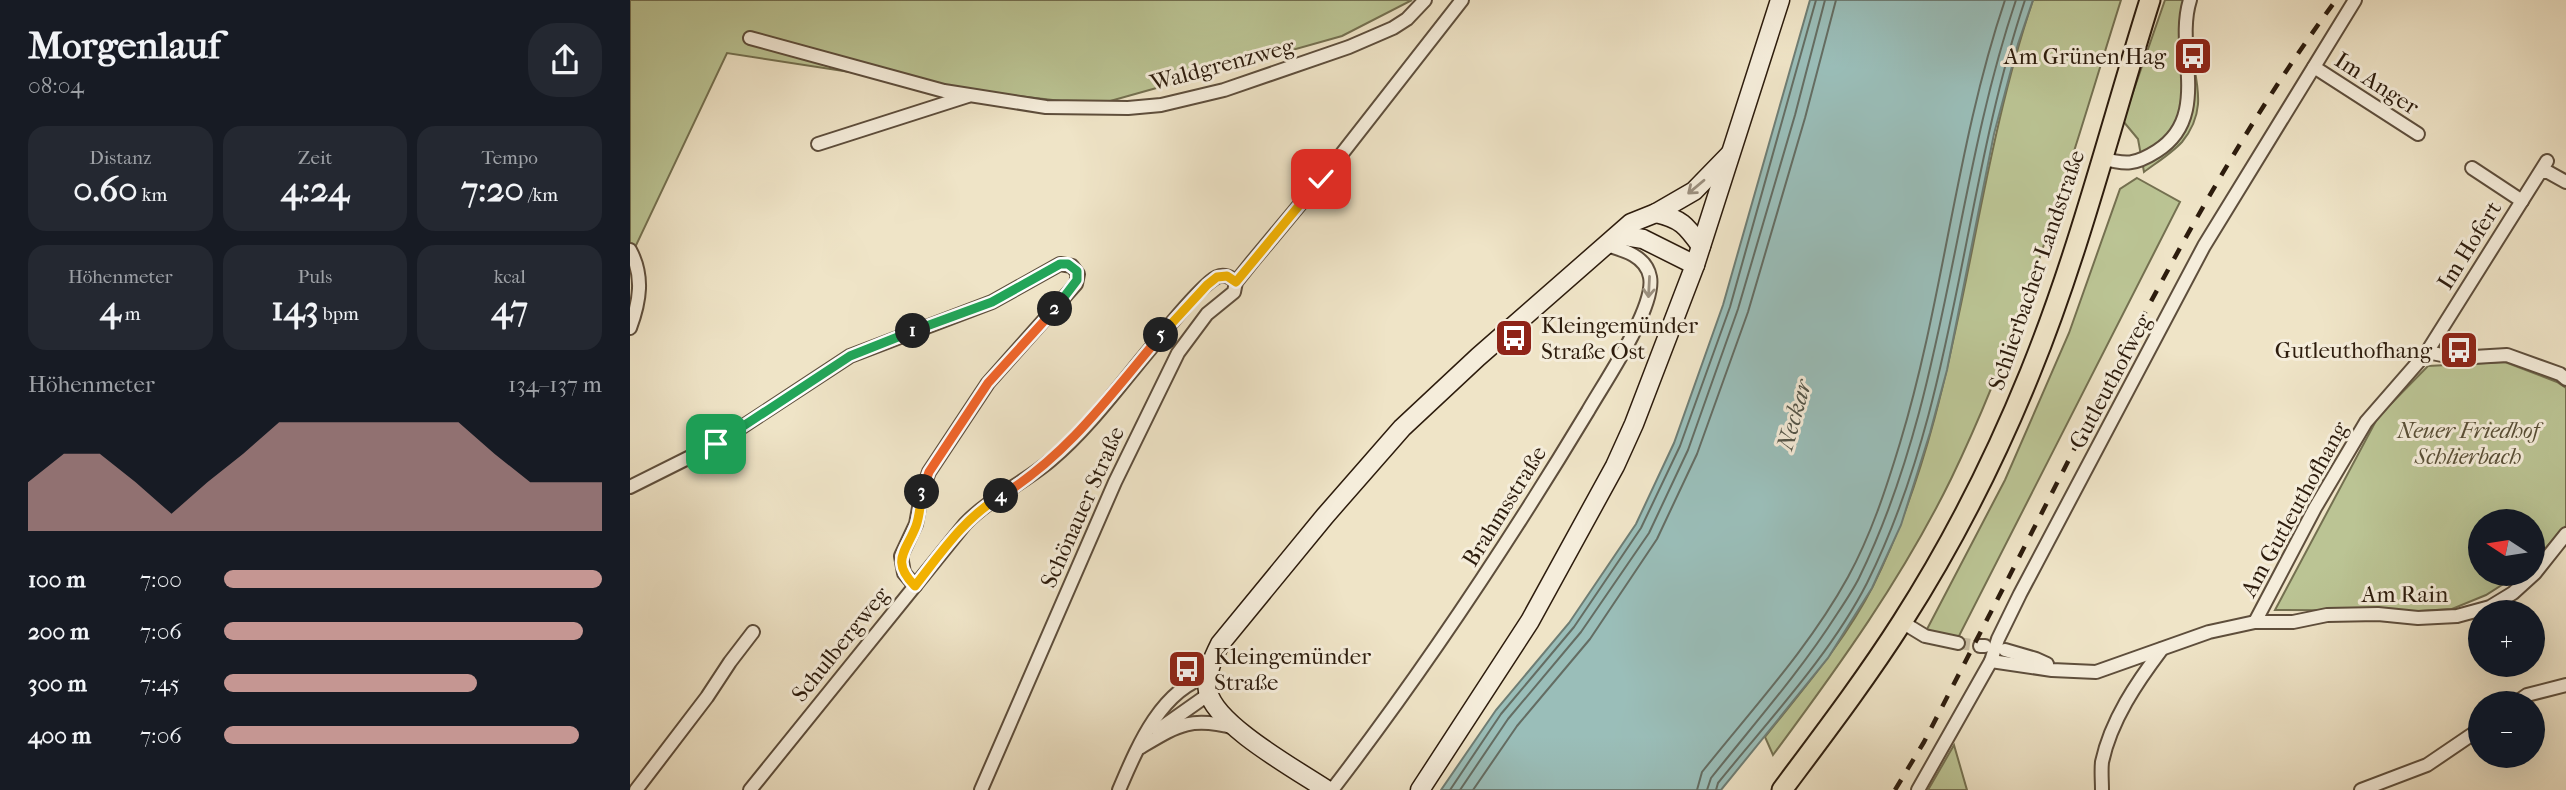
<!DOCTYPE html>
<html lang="de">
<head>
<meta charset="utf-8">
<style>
  :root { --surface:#171b24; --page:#242831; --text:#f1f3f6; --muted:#9ea1a6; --accent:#c59692 }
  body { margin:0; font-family:"IM FELL French Canon",serif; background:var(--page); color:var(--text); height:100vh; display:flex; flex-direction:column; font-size:26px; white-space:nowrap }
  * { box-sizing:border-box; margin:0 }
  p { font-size:23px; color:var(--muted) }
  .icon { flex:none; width:38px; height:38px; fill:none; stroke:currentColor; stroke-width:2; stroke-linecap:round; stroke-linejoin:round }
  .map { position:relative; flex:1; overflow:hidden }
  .panel { display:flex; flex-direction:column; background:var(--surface); width:630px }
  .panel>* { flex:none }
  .needle { width:46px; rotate:282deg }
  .fabs { position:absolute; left:1838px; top:509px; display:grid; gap:14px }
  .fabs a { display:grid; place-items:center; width:77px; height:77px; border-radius:50%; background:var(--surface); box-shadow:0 7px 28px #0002; font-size:35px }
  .pin { position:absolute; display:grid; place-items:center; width:60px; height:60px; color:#fff; margin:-30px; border-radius:14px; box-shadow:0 4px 10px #0006 }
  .km { position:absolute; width:35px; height:35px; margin:-18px; border-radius:50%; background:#222; color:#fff; font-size:19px; line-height:35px; text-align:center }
  .round { display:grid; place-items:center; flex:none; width:74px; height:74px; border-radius:28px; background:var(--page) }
  .overview { display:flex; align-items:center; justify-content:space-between; height:119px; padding:0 28px }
  h1 { font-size:38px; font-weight:800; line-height:52px }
  .metrics { display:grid; grid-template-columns:repeat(3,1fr); gap:10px; height:119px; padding:7px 28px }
  .metrics div { display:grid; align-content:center; border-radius:18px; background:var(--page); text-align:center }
  .metrics b { font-size:35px; font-weight:800 }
  .metrics small { font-size:19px; font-weight:400 }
  .metrics p { font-size:19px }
  .chart { height:196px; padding:14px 28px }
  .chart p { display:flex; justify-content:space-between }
  .chart svg { width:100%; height:126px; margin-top:7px; fill:var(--accent); opacity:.7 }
  ul { padding:0 28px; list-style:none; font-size:23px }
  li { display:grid; grid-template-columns:112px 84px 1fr; align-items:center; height:52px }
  li i { height:18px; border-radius:9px; background:var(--accent) }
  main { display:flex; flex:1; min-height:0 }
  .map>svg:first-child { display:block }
  .green { fill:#bbc494; stroke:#747050; stroke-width:2 }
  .water { fill:#9abeb9; stroke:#6e7d74; stroke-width:2 }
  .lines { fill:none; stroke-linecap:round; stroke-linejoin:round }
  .shore { stroke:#646d63; stroke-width:2 }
  .street-tunnel { stroke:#c8bca2; stroke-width:12; stroke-dasharray:12 6; stroke-linecap:butt }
  .street-casing { stroke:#5e4e3c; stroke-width:16 }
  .secondary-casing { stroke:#2d1c0d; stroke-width:21 }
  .primary-casing { stroke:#2d1c0d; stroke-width:23 }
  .street { stroke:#f5eddb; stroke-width:12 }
  .secondary { stroke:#f5eddb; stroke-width:18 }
  .primary { stroke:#efe4c7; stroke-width:19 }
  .rail { stroke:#2d1c0d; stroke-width:4.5; stroke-dasharray:12 12; stroke-linecap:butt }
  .oneway { stroke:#9b8f7e }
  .split-1-casing { stroke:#fff; stroke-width:14 }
  .split-2-casing { stroke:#fff; stroke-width:14 }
  .split-3-casing { stroke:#fff; stroke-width:14 }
  .split-4-casing { stroke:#fff; stroke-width:14 }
  .split-5-casing { stroke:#fff; stroke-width:14 }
  .split-6-casing { stroke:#fff; stroke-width:14 }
  .split-1 { stroke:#22a559; stroke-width:9 }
  .split-2 { stroke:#22a559; stroke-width:9 }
  .split-3 { stroke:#f0652b; stroke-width:9 }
  .split-4 { stroke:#f5b400; stroke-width:9 }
  .split-5 { stroke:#f0652b; stroke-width:9 }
  .split-6 { stroke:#f5b400; stroke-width:9 }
  .labels { text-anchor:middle; stroke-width:6; stroke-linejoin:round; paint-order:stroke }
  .poi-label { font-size:23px; fill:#2d1c0d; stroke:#f5eddb; text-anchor:end }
  .street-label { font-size:23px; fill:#2d1c0d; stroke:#f5eddb }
  .park-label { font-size:23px; font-style:italic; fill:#584e36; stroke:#f5eddb }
  .water-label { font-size:24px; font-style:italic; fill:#535549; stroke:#f5eddb }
</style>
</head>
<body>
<main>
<section class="panel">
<div class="overview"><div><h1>Morgenlauf</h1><p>08:04</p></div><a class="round"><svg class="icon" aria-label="share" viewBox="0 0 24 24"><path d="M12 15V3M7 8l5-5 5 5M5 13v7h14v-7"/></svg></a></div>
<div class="metrics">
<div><p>Distanz</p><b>0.60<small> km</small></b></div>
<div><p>Zeit</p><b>4:24</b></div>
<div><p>Tempo</p><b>7:20<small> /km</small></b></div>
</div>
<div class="metrics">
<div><p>Höhenmeter</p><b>4<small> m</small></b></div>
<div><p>Puls</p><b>143<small> bpm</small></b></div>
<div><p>kcal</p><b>47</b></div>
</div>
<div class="chart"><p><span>Höhenmeter</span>134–137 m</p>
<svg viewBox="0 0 160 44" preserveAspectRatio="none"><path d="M0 44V27L10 17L20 17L30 27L40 38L50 27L60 17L70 6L80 6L90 6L100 6L110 6L120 6L130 17L140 27L150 27L160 27V44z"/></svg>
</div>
<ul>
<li><b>100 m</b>7:00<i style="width:100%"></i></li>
<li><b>200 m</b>7:06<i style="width:95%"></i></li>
<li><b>300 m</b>7:45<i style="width:67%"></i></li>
<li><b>400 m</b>7:06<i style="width:94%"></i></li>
</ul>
</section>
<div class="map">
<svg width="1936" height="790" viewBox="0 0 1936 790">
  <rect width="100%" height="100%" fill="#efe4c7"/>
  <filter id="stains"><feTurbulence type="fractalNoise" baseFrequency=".00286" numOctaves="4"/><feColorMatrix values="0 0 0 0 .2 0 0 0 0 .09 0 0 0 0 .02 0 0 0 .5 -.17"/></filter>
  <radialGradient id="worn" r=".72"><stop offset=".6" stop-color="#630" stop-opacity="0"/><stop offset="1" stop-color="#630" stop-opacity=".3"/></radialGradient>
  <!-- green -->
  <g class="green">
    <polygon points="0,0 782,0 712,36 466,105 337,90 97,53 0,258"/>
    <path d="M1403,0h88c-51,162 -96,326 -170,479 -49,100 -112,187 -178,276l-8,-18c38,-48 80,-96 108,-151 91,-183 95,-394 160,-586z"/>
    <path d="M1535,0h31c-2,10 -5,22 -6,32 0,41 23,72 -8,110 -10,11 -26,21 -38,30l-6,-33 -15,-18z"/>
    <polygon points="1507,178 1550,202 1328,638 1295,633 1375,480 1439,333 1490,189"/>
    <polygon points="1875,362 1927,382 1936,388 1936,526 1902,563 1902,522 1850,522 1850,574 1889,574 1856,595 1822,609 1789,611 1645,610 1748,417 1798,366"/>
    <polygon points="1324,745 1337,790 1298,790"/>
  </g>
  <!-- water -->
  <polygon class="water" points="1180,0 1403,0 1388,44 1364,134 1317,370 1300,433 1271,525 1242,588 1198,658 1091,790 811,790 866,710 939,623 1006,524 1044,443 1093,305"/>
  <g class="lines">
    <!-- shore -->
    <g class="shore">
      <polyline points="820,790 871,714 944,627 1011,528 1050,446 1100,307 1186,0"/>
      <polyline points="830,790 878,719 951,632 1019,533 1058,450 1108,309 1165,115 1195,0"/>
      <polyline points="843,790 887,726 960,639 1027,539 1067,454 1118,312 1175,118 1206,0"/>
      <path d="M1067,790l5,-18c51,-64 107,-124 146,-195 23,-42 38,-88 52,-134 44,-145 56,-298 105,-443"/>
      <path d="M1077,790l4,-12c43,-54 89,-106 126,-164 8,-12 16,-24 22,-36 89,-182 93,-388 157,-578"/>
      <path d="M1086,790l2,-7c50,-62 113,-129 149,-200 91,-183 94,-392 158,-583"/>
    </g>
    <!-- street-tunnel -->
    <polyline class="street-tunnel" points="1328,643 1350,646"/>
    <defs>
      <g id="street">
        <polyline points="120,38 314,91 416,107 498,108 531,105 594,90 719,47 763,28 777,19 795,0"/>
        <polyline points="1684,67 1788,134"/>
        <polyline points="188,144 338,96"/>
        <path d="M1471,158c25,7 34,7 56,-7 55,-35 17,-101 33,-151"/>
        <polyline points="1842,168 1892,201"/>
        <polyline points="1911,172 1918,172 1936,182"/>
        <path d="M0,250c14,26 10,51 0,78"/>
        <polyline points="1797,352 1917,161"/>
        <polyline points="0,487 86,444 220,356 362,302 430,264 442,266 448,274 446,284 358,383 299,472 292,491 286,524 271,556 274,573 285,586"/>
        <polyline points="1272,622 1295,636 1328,643"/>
        <polyline points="1625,622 1685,508 1736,422 1797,352 1827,358 1877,355 1930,374 1936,379"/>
        <polyline points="1350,646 1355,646"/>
        <polyline points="1375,650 1406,659 1417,664"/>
        <polyline points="1361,661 1422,670 1466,672 1579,632 1625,622 1663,622 1697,615 1748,614 1788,618 1827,616 1860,607 1883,593 1905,573 1936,534"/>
        <polyline points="1884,704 1897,695 1936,685"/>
        <polyline points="528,730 579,694"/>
        <path d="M511,747c37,-22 50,-31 94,-19"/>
        <polyline points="6,790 77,697 100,662 123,632"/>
        <path d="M120,790l215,-266c25,-26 59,-41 86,-64 38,-32 68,-74 100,-112 12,-15 51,-64 66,-71 7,-3 14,0 19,5"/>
        <polyline points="351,790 485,482 548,353 577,314 604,292 606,282 622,262 707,160 832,0"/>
        <path d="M489,790c18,-42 41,-100 89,-114"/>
        <path d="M702,790c93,-121 177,-248 256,-379 16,-28 68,-104 62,-134 -4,-21 -26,-27 -44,-32"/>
        <polyline points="1288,790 1361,661 1368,639 1390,594 1574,246 1725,0"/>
        <path d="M1472,790c0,-9 -1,-19 0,-28 9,-42 35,-80 60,-113"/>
        <polyline points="1731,790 1797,765 1850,729"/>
      </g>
      <g id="secondary">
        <path d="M1026,213c25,6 30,12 45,33"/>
        <polyline points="989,235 1013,239 1065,265"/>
        <path d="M697,790c-30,-20 -112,-65 -119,-99 -3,-16 5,-33 12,-47l105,-128 77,-88 76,-71 153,-134 25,-10 38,-22 36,-37"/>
        <polyline points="790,790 900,621 985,466 1004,424 1065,265 1150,0"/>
      </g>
      <path id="primary" d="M1152,790c41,-55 83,-110 120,-168 50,-78 93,-163 128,-249 49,-120 81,-249 120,-373"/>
    </defs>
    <!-- street casing -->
    <use href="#street" class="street-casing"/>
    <!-- secondary casing -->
    <use href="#secondary" class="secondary-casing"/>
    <!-- primary casing -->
    <use href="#primary" class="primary-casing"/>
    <!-- street -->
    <use href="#street" class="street"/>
    <!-- secondary -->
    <use href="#secondary" class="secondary"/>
    <!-- primary -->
    <use href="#primary" class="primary"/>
    <!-- rail -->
    <path class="rail" d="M1265,790l29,-48c56,-109 112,-217 167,-326 74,-143 149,-286 245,-416"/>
  </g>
  <!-- one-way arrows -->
  <defs><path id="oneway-shaft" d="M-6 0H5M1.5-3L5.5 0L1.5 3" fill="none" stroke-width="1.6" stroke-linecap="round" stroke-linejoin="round" transform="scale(1.75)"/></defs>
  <g class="oneway">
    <use href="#oneway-shaft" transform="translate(1066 187) rotate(140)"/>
    <use href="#oneway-shaft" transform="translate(1019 287) rotate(93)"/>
  </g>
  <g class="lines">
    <defs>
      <polyline id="split-1" points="86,444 220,356 283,331"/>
      <polyline id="split-2" points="283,331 362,302 430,264 438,264 447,271 447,280 425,309"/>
      <polyline id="split-3" points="292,492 299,472 358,383 425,309"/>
      <path id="split-4" d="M292,492c-2,12 -2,23 -6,34 -10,26 -26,35 -1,60 26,-33 50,-69 86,-90"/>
      <path id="split-5" d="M371,496c67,-41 111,-103 160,-161"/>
      <polyline id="split-6" points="531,335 577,285 587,277 597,276 606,282 691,179"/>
    </defs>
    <!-- split-1 casing -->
    <use href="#split-1" class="split-1-casing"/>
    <!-- split-2 casing -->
    <use href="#split-2" class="split-2-casing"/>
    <!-- split-3 casing -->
    <use href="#split-3" class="split-3-casing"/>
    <!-- split-4 casing -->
    <use href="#split-4" class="split-4-casing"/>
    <!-- split-5 casing -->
    <use href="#split-5" class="split-5-casing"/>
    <!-- split-6 casing -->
    <use href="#split-6" class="split-6-casing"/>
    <!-- split-1 -->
    <use href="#split-1" class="split-1"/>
    <!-- split-2 -->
    <use href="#split-2" class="split-2"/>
    <!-- split-3 -->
    <use href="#split-3" class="split-3"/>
    <!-- split-4 -->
    <use href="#split-4" class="split-4"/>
    <!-- split-5 -->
    <use href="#split-5" class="split-5"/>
    <!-- split-6 -->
    <use href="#split-6" class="split-6"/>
  </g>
  <!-- icons -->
  <defs>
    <symbol id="bus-square" viewBox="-11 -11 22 22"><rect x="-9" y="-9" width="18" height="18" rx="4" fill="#8f2418" stroke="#f5eddb"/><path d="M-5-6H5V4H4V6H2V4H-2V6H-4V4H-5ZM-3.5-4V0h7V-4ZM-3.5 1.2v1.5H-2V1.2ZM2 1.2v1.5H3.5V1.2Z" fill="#fff"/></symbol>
  </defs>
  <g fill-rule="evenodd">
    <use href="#bus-square" x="1541" y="34" width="44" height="44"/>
    <use href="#bus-square" x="862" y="316" width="44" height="44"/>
    <use href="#bus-square" x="1807" y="328" width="44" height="44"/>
    <use href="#bus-square" x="535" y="647" width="44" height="44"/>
  </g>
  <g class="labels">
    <!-- poi labels -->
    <g class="poi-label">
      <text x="1536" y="64">Am Grünen Hag</text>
      <text x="911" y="333" text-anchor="start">Kleingemünder<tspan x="911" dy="26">Straße Ost</tspan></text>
      <text x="1802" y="358">Gutleuthofhang</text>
      <text x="584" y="664" text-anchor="start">Kleingemünder<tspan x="584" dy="26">Straße</tspan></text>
    </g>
    <!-- street labels -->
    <g class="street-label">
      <text transform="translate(592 64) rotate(-15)" y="8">Waldgrenzweg</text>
      <text transform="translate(1747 83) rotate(33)" y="8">Im Anger</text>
      <text transform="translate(1839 245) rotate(-58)" y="8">Im Hofert</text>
      <text transform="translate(1406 270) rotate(-71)" y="8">Schlierbacher Landstraße</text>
      <text transform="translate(1480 381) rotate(-62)" y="8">Gutleuthofweg</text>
      <text transform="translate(874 506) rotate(-58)" y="8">Brahmsstraße</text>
      <text transform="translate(452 507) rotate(-66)" y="8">Schönauer Straße</text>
      <text transform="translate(1664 509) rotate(-61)" y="8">Am Gutleuthofhang</text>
      <text x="1775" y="602">Am Rain</text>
      <text transform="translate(210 644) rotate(-51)" y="8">Schulbergweg</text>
    </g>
    <!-- park labels -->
    <g class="park-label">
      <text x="1838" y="438">Neuer Friedhof<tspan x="1838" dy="26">Schlierbach</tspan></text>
    </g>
    <!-- water labels -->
    <g class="water-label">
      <text transform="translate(1164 415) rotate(-74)" y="8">Neckar</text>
    </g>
  </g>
  <rect width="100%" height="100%" filter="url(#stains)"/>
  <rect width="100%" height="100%" fill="url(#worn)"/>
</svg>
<div class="fabs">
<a><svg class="needle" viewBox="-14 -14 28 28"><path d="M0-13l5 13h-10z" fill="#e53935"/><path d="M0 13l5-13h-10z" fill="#9ea1a6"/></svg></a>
<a>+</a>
<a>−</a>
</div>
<div class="pin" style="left:86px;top:444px;background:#1e9e55"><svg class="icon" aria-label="arrive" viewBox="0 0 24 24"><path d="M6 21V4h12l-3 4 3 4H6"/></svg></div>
<div class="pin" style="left:691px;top:179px;background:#d93025"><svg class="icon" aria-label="check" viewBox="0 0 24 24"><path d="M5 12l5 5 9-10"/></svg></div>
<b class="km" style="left:283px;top:331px">1</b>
<b class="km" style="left:425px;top:309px">2</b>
<b class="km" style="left:292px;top:492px">3</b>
<b class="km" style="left:371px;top:496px">4</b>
<b class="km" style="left:531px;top:335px">5</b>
</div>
</main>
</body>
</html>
